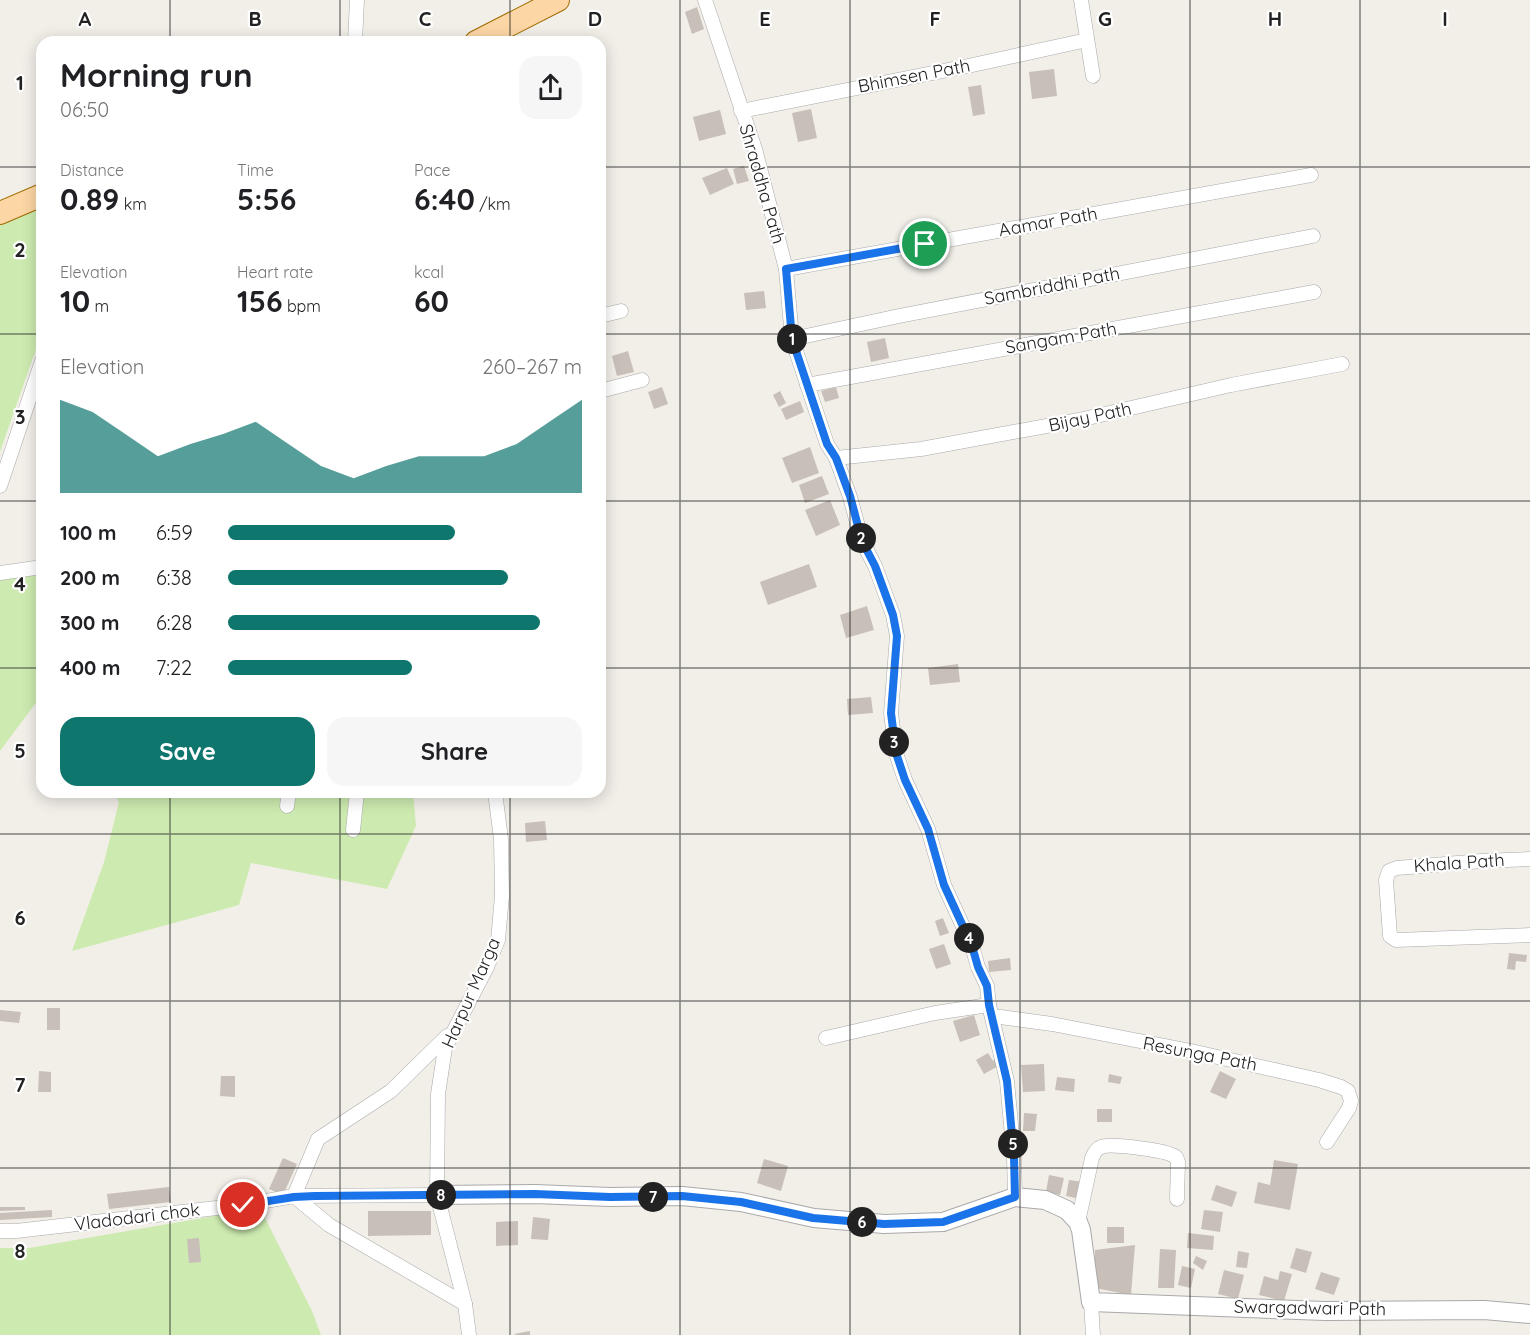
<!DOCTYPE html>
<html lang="en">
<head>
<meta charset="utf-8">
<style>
  :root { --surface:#fff; --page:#f6f6f6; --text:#202124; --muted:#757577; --accent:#0f766e }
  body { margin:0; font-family:Quicksand,sans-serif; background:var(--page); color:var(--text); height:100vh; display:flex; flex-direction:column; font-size:22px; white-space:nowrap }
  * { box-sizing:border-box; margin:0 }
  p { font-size:20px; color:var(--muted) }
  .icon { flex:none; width:33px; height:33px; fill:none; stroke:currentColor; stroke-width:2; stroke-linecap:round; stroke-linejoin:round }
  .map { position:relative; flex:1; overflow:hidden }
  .details { position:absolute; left:36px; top:36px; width:570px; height:762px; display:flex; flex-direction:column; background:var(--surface); border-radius:18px; box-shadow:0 3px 15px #0003 }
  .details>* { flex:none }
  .pin { position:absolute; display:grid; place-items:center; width:51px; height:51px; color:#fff; margin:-26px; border:3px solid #fff; border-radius:50%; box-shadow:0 2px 6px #0007 }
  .km { position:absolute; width:30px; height:30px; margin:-15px; border-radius:50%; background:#222; color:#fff; font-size:16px; line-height:30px; text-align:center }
  .round { display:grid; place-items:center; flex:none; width:63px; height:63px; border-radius:18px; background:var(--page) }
  .summary { display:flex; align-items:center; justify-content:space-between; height:102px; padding:0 24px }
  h1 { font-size:33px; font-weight:700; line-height:45px }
  .metrics { display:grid; grid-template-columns:repeat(3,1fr); gap:9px; height:102px; padding:6px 24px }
  .metrics div { display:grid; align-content:center }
  .metrics b { font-size:30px; font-weight:700 }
  .metrics small { font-size:16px; font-weight:400 }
  .metrics p { font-size:16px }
  .chart { height:168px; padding:12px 24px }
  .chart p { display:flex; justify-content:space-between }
  .chart svg { width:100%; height:108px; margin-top:6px; fill:var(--accent); opacity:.7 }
  .primary-button { display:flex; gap:12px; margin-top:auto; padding:12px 24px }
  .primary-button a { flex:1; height:69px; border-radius:18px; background:var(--accent); color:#fff; font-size:24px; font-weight:700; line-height:69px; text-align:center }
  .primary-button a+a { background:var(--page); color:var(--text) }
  ul { padding:0 24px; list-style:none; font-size:20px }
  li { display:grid; grid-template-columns:96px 72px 1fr; align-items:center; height:45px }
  li i { height:15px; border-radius:8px; background:var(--accent) }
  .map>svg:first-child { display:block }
  .grass { fill:#cdebb0 }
  .building { fill:#c7bfb8 }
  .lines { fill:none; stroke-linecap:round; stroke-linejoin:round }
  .minor-casing { stroke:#a9a9a9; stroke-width:15 }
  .tertiary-casing { stroke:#a9a9a9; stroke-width:20 }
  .primary-casing { stroke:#a06b00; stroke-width:24 }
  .minor { stroke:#fff; stroke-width:14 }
  .tertiary { stroke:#fff; stroke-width:18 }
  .primary { stroke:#fcd6a4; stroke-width:22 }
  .route-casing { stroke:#fff; stroke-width:12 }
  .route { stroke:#1a73e8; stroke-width:8 }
  .grid { fill:none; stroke:#222; stroke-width:1.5; stroke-opacity:0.55 }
  .labels { text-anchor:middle; stroke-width:4.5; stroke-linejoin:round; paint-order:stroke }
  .street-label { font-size:18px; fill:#222; stroke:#fff }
  .grid-label { font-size:20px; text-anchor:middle; font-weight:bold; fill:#222; stroke:#fff; stroke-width:4.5; stroke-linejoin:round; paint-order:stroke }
</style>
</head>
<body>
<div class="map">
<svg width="1530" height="1335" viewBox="0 0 1530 1335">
  <rect width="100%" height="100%" fill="#f2efe9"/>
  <!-- grass -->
  <g class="grass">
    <polygon points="42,206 42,332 0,452 0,222"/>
    <polygon points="42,573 42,709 35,704 0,751 0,580"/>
    <polygon points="114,792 413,792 416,826 387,889 251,863 239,905 72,951 104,862 119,802"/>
    <polygon points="260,1208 312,1311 321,1335 0,1335 0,1248 29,1248"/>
  </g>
  <!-- building -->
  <g class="building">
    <polygon points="697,7 704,29 692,34 685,12"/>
    <polygon points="1054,69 1057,96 1032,99 1029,72"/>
    <polygon points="981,85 985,114 973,116 968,87"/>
    <polygon points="811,109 817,138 798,142 792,113"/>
    <polygon points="720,110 726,134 699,141 693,117"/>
    <polygon points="744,166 749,181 737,184 733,169"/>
    <polygon points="727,168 734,184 710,195 702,178"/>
    <polygon points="764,291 766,308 746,310 744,293"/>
    <polygon points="885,338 889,358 871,362 867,342"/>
    <polygon points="628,351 634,372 617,376 612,356"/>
    <polygon points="662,387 668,404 654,409 648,392"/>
    <polygon points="836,387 839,398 825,402 821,391"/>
    <polygon points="780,391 786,403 779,407 773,395"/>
    <polygon points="800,401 804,412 786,420 781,409"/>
    <polygon points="810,447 819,473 792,483 782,458"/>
    <polygon points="822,476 829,494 805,503 799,485"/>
    <polygon points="830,500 840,525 816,536 805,510"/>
    <polygon points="809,564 817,587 768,605 760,582"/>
    <polygon points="867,606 874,630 846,638 840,615"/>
    <polygon points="958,664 960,682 930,685 928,668"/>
    <polygon points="871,697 873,713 848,715 847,699"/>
    <polygon points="545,821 547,840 526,842 525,823"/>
    <polygon points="943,918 949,933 940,936 935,921"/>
    <polygon points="944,944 951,964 936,969 929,949"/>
    <polygon points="1509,953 1527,955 1526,962 1516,961 1515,970 1507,969"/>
    <polygon points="1010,958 1011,970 989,972 988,961"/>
    <rect x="47" y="1008" width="13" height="22"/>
    <polygon points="0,1010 21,1012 19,1023 0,1021"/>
    <polygon points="974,1015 980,1035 960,1042 953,1021"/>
    <polygon points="988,1053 993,1061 998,1057 1002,1064 984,1074 976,1060"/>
    <polygon points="1044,1064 1045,1091 1023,1092 1021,1065"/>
    <polygon points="39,1071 51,1072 51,1092 38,1092"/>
    <polygon points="1220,1071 1236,1079 1226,1099 1210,1092"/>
    <polygon points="1109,1074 1122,1077 1120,1084 1108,1082"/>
    <polygon points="221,1076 235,1076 235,1097 220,1096"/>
    <polygon points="1057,1077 1075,1079 1074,1092 1055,1090"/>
    <rect x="1097" y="1109" width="15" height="13"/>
    <polygon points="1024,1113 1037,1114 1035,1131 1023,1131"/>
    <polygon points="283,1158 297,1164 283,1195 269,1189"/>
    <polygon points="764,1159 788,1166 781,1191 757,1183"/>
    <polygon points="1274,1160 1298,1164 1290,1210 1254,1203 1258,1182 1270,1185"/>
    <polygon points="1049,1175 1064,1178 1060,1195 1046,1192"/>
    <polygon points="1069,1180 1083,1182 1080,1199 1066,1196"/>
    <polygon points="1216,1185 1237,1192 1232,1207 1211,1200"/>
    <polygon points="169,1187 171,1202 109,1209 107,1194"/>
    <polygon points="0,1207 25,1207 25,1210 0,1211"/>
    <polygon points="52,1210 52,1217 0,1220 0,1213"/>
    <polygon points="1204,1210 1223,1212 1220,1232 1201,1229"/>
    <polygon points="368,1211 431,1211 431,1235 368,1236"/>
    <polygon points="533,1217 550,1219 548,1240 531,1239"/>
    <polygon points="518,1221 518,1245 496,1246 496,1222"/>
    <rect x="1107" y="1227" width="17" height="16"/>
    <polygon points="1188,1233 1214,1236 1213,1250 1187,1248"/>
    <polygon points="199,1238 201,1262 189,1263 187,1239"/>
    <polygon points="1135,1245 1131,1295 1095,1288 1095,1250"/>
    <polygon points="1296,1248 1312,1252 1306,1273 1290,1268"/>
    <polygon points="1160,1249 1176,1250 1174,1288 1158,1288"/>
    <polygon points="1238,1251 1249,1253 1247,1268 1236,1267"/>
    <polygon points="1196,1256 1207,1261 1203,1270 1193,1263"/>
    <polygon points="1182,1266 1195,1269 1191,1288 1178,1285"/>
    <polygon points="1224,1270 1244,1275 1238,1299 1218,1294"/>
    <polygon points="1280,1271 1292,1274 1284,1301 1259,1295 1264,1276 1278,1280"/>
    <polygon points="1321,1272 1340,1278 1334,1295 1315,1289"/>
    <polygon points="530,1331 530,1335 515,1335 514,1334"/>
  </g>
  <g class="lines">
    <defs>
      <g id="minor">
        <polyline points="705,0 755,149 786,269 792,339 827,444 836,458 850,497 862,541 875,566 893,615 897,636 891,713 896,753 905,780 928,829 944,885 972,946 978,967 987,986 989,1005 1007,1081 1014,1157 1015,1197"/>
        <polyline points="1081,0 1093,76"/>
        <polyline points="355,42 357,0"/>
        <polyline points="741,111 968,66 1087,40"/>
        <polyline points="786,269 1311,175"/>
        <polyline points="600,316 621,311"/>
        <polyline points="792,339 899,316 1313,236"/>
        <polyline points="807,385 1314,292"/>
        <polyline points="600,391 642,380"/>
        <polyline points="836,458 921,449 1079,420 1231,385 1342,364"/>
        <polyline points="0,486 42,361"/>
        <polyline points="0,573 42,567"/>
        <polyline points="287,806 289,792"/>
        <polyline points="353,830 357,792"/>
        <polyline points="1530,859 1482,861 1397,868 1389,871 1386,880 1390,936 1396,940 1530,935"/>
        <polyline points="993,1016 1052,1024 1191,1051 1319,1080 1341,1087 1348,1091 1351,1101 1349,1108 1327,1142"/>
        <polyline points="447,1036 391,1091 318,1139 294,1196 329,1225 465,1304"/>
        <polyline points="826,1038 935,1013 989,1005"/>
        <path d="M1078,1222l14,-64c2,-5 4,-9 9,-11 9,-4 61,3 71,8 5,2 4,2 6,7l-1,37"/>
        <polyline points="0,1231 16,1231 243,1205 294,1196 437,1195"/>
        <polyline points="1091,1302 1093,1335"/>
        <polyline points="469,1335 465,1304 437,1195 438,1094 445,1048 487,967 498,940 502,896 501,839 495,792"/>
      </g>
      <polyline id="tertiary" points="437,1195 535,1194 610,1197 682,1196 741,1202 814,1218 884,1224 943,1222 1015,1197 1045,1200 1067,1210 1078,1222 1081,1230 1091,1302 1325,1311 1484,1310 1530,1314"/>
      <g id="primary">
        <polyline points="476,42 558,0"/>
        <polyline points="0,213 42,195"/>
      </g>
    </defs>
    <!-- minor casing -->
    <use href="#minor" class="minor-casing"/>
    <!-- tertiary casing -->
    <use href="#tertiary" class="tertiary-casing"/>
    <!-- primary casing -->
    <use href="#primary" class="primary-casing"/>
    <!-- minor -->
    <use href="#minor" class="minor"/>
    <!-- tertiary -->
    <use href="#tertiary" class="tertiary"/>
    <!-- primary -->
    <use href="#primary" class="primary"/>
  </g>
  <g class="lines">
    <defs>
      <polyline id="route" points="243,1205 294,1197 315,1196 535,1194 610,1197 682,1196 741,1202 813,1218 884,1224 943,1222 1015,1197 1014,1157 1007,1081 989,1005 987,986 978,967 972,946 944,885 928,829 905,780 896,753 891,713 897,636 893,615 875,566 862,541 850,496 836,458 827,444 792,339 786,269 925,244"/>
    </defs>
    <!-- route casing -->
    <use href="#route" class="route-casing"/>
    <!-- route -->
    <use href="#route" class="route"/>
  </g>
  <!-- grid -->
  <path class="grid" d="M170,0v42M340,0v42M510,0v42M680,0v1335M850,0v1335M1020,0v1335M1190,0v1335M1360,0v1335M0,167h42M600,167h930M0,334h42M600,334h930M0,501h42M600,501h930M0,668h42M600,668h930M170,792v543M340,792v543M510,792v543M0,834h1530M0,1001h1530M0,1168h1530"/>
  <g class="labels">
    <!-- street labels -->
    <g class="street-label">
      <text transform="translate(914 76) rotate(-11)" y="6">Bhimsen Path</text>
      <text transform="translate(762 184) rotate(74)" y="6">Shraddha Path</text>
      <text transform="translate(1048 222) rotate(-10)" y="6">Aamar Path</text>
      <text transform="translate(1052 286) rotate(-11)" y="6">Sambriddhi Path</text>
      <text transform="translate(1061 338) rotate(-10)" y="6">Sangam Path</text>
      <text transform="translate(1090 417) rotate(-12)" y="6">Bijay Path</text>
      <text transform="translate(1459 863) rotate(-4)" y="6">Khala Path</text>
      <text transform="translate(471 993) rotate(-66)" y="6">Harpur Marga</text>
      <text transform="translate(1200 1054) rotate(11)" y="6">Resunga Path</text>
      <text transform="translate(137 1217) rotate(-7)" y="6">Vladodari chok</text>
      <text transform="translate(1310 1308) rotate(1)" y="6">Swargadwari Path</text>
    </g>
  </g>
  <g class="grid-label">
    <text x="85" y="26">A</text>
    <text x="255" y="26">B</text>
    <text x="425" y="26">C</text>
    <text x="595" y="26">D</text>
    <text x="765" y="26">E</text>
    <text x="935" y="26">F</text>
    <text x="1105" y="26">G</text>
    <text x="1275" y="26">H</text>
    <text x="1445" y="26">I</text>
    <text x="20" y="90">1</text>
    <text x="20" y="257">2</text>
    <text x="20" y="424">3</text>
    <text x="20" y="591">4</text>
    <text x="20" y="758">5</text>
    <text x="20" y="925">6</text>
    <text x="20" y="1092">7</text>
    <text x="20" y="1258">8</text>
  </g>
</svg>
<div class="pin" style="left:925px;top:244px;background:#1e9e55"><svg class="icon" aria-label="arrive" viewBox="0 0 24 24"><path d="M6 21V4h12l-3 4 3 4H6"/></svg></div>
<div class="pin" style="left:243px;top:1205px;background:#d93025"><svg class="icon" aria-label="check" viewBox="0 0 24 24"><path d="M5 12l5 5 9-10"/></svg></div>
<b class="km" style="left:792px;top:339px">1</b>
<b class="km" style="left:861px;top:538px">2</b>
<b class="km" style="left:894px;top:742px">3</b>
<b class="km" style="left:969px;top:938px">4</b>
<b class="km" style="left:1013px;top:1144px">5</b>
<b class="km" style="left:862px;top:1222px">6</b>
<b class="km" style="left:653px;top:1197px">7</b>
<b class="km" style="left:441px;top:1195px">8</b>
<section class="details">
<div class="summary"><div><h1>Morning run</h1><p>06:50</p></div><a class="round"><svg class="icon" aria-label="share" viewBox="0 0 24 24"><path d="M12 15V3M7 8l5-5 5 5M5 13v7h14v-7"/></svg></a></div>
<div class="metrics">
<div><p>Distance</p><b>0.89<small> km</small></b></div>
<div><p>Time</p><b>5:56</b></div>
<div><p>Pace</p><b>6:40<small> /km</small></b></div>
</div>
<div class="metrics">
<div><p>Elevation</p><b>10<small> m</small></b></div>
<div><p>Heart rate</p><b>156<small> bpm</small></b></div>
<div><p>kcal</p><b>60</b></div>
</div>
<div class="chart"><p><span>Elevation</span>260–267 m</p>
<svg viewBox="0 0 160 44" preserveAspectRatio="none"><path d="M0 44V6L10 11L20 20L30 29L40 24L50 20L60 15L70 24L80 33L90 38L100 33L110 29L120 29L130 29L140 24L150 15L160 6V44z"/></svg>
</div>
<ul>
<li><b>100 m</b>6:59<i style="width:64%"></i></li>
<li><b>200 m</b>6:38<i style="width:79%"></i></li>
<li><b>300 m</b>6:28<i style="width:88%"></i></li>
<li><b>400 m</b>7:22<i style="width:52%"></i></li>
</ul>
<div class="primary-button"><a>Save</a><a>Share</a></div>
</section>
</div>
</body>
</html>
